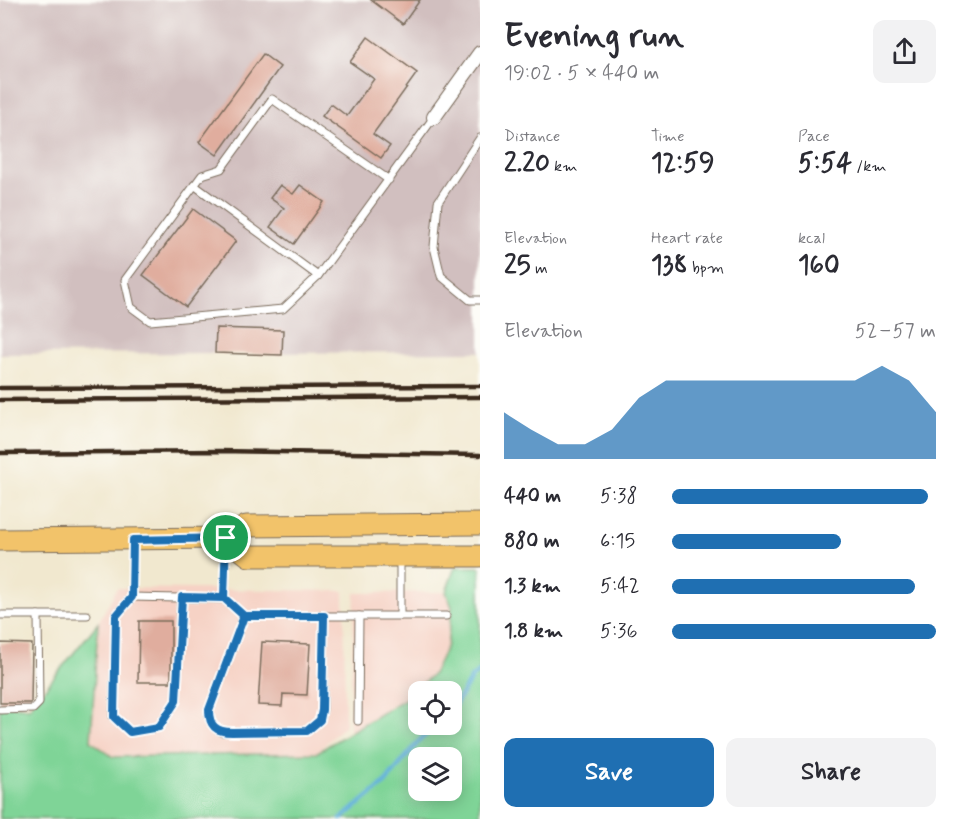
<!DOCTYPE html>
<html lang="en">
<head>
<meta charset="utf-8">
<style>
  :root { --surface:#fff; --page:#f2f2f3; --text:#2b2b33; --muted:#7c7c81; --accent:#1f6fb2 }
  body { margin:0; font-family:Mynerve,sans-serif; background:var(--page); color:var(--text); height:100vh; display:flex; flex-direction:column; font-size:22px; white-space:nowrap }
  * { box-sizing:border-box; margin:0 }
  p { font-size:20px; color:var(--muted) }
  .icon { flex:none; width:33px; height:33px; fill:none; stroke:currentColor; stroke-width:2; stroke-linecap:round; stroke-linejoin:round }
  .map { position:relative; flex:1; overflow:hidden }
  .details { display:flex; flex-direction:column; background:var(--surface); width:480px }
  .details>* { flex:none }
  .controls { position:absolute; left:408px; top:681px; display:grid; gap:12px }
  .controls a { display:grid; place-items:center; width:54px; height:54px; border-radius:12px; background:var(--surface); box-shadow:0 3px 15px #0003; font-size:30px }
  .pin { position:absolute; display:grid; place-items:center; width:51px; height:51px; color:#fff; margin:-26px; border:3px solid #fff; border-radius:50%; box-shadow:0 2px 6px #0007 }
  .round { display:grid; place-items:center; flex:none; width:63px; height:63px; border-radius:12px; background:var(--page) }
  .headline { display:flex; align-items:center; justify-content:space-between; height:102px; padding:0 24px }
  h1 { font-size:33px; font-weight:700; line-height:45px }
  .stats { display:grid; grid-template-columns:repeat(3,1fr); gap:9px; height:102px; padding:6px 24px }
  .stats div { display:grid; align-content:center }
  .stats b { font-size:26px; font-weight:700 }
  .stats small { font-size:16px; font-weight:400 }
  .stats p { font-size:16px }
  .chart { height:168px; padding:12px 24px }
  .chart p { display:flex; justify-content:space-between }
  .chart svg { width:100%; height:108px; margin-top:6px; fill:var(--accent); opacity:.7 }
  .primary-button { display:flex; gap:12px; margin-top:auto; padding:12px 24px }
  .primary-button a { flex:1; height:69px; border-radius:12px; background:var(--accent); color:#fff; font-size:24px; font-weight:700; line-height:69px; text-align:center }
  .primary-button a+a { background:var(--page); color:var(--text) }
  ul { padding:0 24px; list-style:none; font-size:20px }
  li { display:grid; grid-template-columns:96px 72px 1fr; align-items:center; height:45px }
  li i { height:15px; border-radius:8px; background:var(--accent) }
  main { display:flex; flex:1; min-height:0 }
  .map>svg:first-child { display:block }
  .built { fill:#f6d2c5 }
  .industrial { fill:#d1bfbf }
  .green { fill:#7fd497; stroke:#5d7f5a; stroke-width:1.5; fill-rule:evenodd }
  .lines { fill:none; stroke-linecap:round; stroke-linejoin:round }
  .stream { stroke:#60b0da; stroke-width:4.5 }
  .building { fill:#e0ad9e }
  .lane-casing { stroke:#7b6c5c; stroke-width:9 }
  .street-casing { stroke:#7b6c5c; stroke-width:16 }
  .primary-casing { stroke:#7b6c5c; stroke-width:23 }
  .lane { stroke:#fff; stroke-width:7 }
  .street { stroke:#fff; stroke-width:14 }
  .primary { stroke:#f2c36a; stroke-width:21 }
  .rail { stroke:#3b2a1e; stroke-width:4.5 }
  .route-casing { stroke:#fff; stroke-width:12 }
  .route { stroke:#1f6fb2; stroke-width:8 }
</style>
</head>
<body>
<main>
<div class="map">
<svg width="480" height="819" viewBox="0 0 480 819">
  <rect width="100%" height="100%" fill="#fdfcf7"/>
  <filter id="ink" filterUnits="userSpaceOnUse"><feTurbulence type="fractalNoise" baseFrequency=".0167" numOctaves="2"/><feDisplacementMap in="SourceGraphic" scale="12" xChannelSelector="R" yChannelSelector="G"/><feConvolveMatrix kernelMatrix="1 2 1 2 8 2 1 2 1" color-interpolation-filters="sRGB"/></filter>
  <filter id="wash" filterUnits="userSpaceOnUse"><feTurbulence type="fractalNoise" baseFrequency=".008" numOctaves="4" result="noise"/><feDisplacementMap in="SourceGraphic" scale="24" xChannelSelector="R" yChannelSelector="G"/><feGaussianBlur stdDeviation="1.35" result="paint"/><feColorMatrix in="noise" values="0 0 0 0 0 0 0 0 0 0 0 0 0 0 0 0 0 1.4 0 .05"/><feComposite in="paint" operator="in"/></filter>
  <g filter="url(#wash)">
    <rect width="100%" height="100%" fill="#f1e8cf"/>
    <!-- built -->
    <g class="built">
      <polygon points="117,588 344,591 345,725 316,753 113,757 91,741 98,623"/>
      <polygon points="446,592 452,606 447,645 433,674 405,699 349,735 355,593"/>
    </g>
    <!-- industrial -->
    <polygon class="industrial" points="0,0 480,0 480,352 0,354"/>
    <!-- green -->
    <path class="green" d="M455,567h25v252h-480v-115l29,4 69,-85 -7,118 22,16 203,-4 89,-54 28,-25 14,-29 5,-38 -6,-15zM418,692h34v32h-34zM418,758h34v32h-34z"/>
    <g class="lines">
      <!-- stream -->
      <g class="stream">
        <polyline points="452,710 472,677 480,671"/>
        <polyline points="341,819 385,783 419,741 438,724"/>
      </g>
    </g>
    <g id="blocks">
      <!-- building -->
      <g class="building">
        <polygon points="371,0 420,0 403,24"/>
        <polygon points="368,37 417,73 373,134 390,146 381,158 322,116 331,104 347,116 374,79 350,62"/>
        <polygon points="263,54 280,67 217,155 199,142"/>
        <polygon points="280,185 293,194 300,185 324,202 294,244 270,227 284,208 270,198"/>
        <polygon points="193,209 236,241 186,307 143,275"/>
        <polygon points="216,328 283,330 282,355 215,353"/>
        <polygon points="139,621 171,621 171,682 138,682"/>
        <polygon points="262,642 310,644 307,695 283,694 282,706 258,705"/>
        <polygon points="0,643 32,644 31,703 0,703"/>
      </g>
    </g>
  </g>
  <g filter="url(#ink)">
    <use href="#blocks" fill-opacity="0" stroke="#7b6c5c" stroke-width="1.5"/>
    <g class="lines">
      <defs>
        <g id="lane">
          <polyline points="480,138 438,202 434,247 441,276 470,300 480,300"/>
          <polyline points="389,180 272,99 221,169 202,175 125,280 131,307 150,321 283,309 318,276 434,117"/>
          <polyline points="194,185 318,276"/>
          <polyline points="133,542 132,597 116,616 113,717 130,732 159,727 176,701 181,597"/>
          <polyline points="132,597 224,599 226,543"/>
          <path d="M224,599l20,17 -35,94c0,12 2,16 13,22l85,-1 13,-11 3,-10 1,-94h76v-58"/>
          <polyline points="0,615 87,615"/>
          <polyline points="244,616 324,616"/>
          <polyline points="400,616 446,616"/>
          <polyline points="0,710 33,709 39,703 38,615"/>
          <polyline points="358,721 359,616"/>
        </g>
        <polyline id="street" points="434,117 480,53"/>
        <g id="primary">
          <polyline points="226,538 249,556 480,556"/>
          <polyline points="0,540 226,538 246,526 480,524"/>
        </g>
      </defs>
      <!-- lane casing -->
      <use href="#lane" class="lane-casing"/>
      <!-- street casing -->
      <use href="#street" class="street-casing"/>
      <!-- primary casing -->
      <use href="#primary" class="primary-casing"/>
      <!-- lane -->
      <use href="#lane" class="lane"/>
      <!-- street -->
      <use href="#street" class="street"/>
      <!-- primary -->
      <use href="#primary" class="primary"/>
      <!-- rail -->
      <g class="rail">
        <polyline points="0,388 480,386"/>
        <polyline points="0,400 480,397"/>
        <polyline points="0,453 220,451 480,455"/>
      </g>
    </g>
  </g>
  <g class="lines" filter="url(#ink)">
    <defs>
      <path id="route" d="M226,538l-93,2 -1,57 -16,19 -2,101 16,15 29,-5 17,-26 6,-104 42,1 20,18h80l-2,94 -2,10 -13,11 -75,1c-16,0 -23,-6 -23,-22l35,-94 -20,-18 2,-60"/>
    </defs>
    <!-- route casing -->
    <use href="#route" class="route-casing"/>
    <!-- route -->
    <use href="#route" class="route"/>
  </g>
</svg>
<div class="controls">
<a><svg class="icon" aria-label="locate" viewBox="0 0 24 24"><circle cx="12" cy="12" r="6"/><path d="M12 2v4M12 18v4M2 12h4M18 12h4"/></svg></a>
<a><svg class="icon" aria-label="layers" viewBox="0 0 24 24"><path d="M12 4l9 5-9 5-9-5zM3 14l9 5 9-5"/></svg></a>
</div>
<div class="pin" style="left:226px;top:538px;background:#1e9e55"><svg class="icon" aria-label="arrive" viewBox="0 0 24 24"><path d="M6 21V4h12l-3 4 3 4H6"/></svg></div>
</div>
<section class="details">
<div class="headline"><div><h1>Evening run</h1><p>19:02 · 5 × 440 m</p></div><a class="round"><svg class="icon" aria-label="share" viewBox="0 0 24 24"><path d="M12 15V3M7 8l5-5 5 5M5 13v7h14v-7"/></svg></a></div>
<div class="stats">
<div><p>Distance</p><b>2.20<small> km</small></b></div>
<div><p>Time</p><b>12:59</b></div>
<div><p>Pace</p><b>5:54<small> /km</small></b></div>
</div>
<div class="stats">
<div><p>Elevation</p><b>25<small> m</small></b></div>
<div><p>Heart rate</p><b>138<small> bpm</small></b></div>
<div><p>kcal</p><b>160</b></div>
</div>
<div class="chart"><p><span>Elevation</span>52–57 m</p>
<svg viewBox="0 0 160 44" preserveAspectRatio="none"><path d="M0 44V25L10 32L20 38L30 38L40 32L50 19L60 12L70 12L80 12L90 12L100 12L110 12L120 12L130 12L140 6L150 12L160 25V44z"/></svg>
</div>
<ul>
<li><b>440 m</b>5:38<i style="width:97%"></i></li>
<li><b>880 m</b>6:15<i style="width:64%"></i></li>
<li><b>1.3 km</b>5:42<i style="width:92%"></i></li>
<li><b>1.8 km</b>5:36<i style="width:100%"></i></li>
</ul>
<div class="primary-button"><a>Save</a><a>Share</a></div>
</section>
</main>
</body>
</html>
